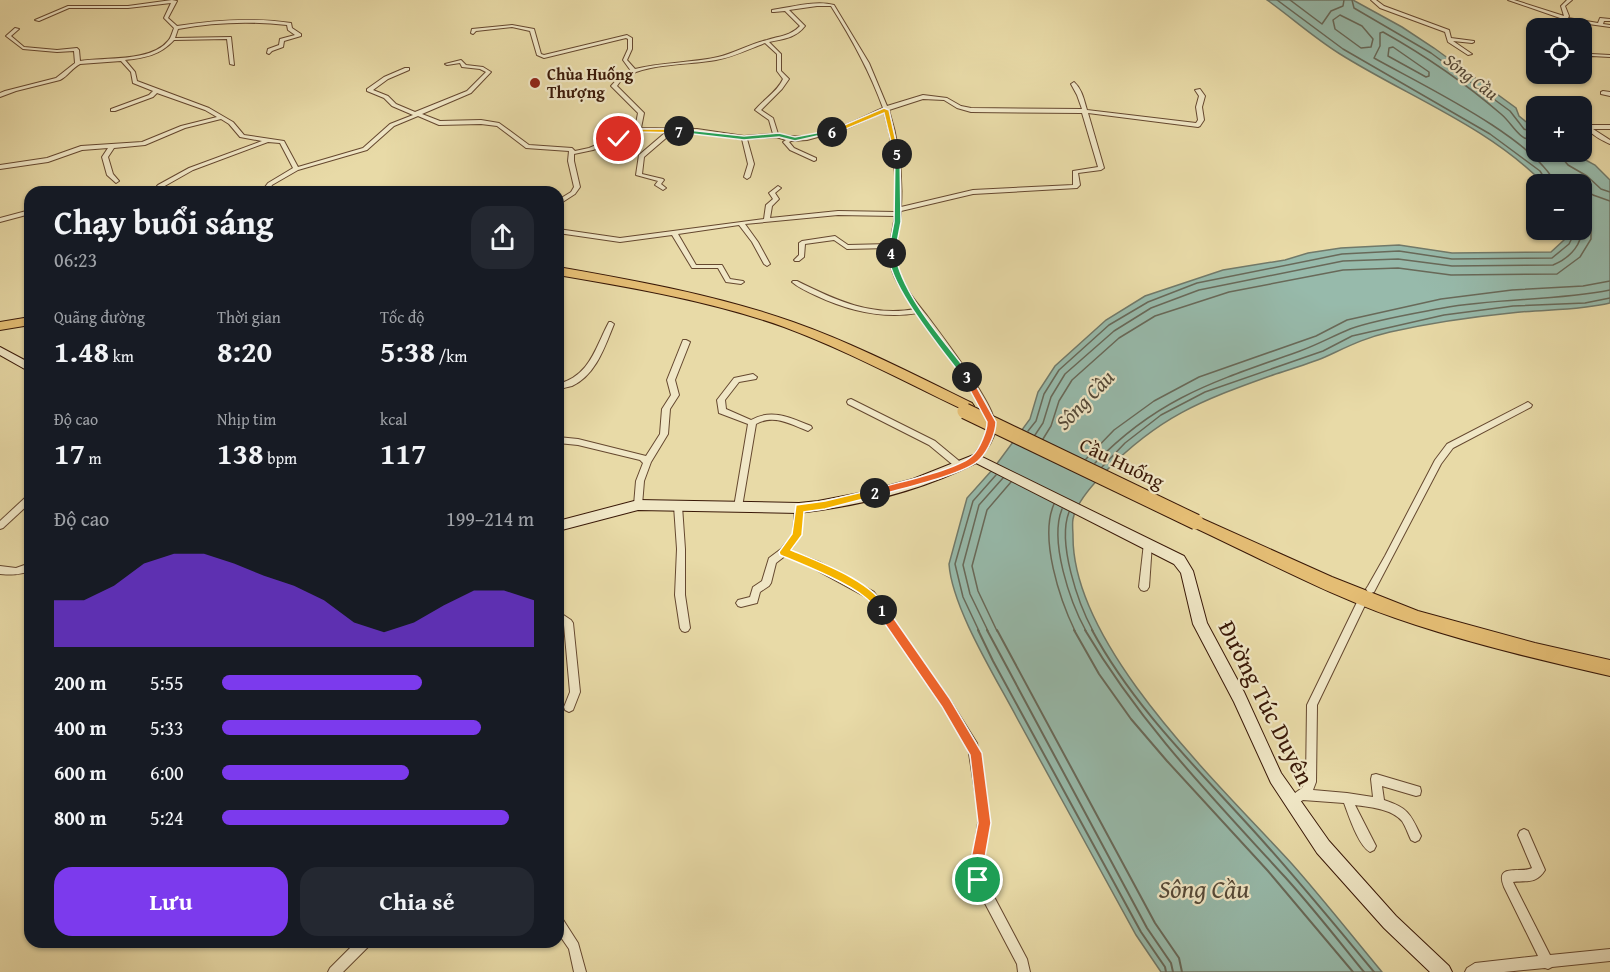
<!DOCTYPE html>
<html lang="vi">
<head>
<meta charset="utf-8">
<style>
  :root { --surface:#171b24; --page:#242831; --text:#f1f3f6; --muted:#9ea1a6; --accent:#7c3aed }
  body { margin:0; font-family:"Gentium Book Plus",serif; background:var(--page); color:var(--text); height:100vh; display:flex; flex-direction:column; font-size:22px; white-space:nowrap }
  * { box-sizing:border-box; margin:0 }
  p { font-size:20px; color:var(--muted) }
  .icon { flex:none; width:33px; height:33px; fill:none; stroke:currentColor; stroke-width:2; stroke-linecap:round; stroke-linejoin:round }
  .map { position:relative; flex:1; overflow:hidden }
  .side { position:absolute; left:24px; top:186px; width:540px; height:762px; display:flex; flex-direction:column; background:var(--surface); border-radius:18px; box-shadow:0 2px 4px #0004 }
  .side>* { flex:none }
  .controls { position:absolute; left:1526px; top:18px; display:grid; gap:12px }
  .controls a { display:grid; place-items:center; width:66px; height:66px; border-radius:12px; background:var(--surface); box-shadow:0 2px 4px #0004; font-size:30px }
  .pin { position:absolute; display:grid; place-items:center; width:51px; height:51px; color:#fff; margin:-26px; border:3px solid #fff; border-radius:50%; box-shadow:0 2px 6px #0007 }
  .km { position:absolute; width:30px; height:30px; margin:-15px; border-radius:50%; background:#222; color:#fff; font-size:16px; line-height:30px; text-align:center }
  .round { display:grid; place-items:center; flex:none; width:63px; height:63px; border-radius:18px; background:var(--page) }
  .head { display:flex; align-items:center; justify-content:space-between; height:102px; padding:0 30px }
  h1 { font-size:33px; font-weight:800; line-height:45px }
  .metrics { display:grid; grid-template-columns:repeat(3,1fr); gap:9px; height:102px; padding:6px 30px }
  .metrics div { display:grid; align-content:center }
  .metrics b { font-size:30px; font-weight:800 }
  .metrics small { font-size:16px; font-weight:400 }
  .metrics p { font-size:16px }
  .chart { height:168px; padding:12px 30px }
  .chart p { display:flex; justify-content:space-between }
  .chart svg { width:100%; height:108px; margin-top:6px; fill:var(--accent); opacity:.7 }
  .primary-button { display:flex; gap:12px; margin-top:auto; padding:12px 30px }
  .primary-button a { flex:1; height:69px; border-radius:18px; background:var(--accent); color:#fff; font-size:24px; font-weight:800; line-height:69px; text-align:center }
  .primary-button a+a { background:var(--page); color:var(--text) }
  ul { padding:0 30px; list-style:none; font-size:20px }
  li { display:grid; grid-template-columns:96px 72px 1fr; align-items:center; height:45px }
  li i { height:15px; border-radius:8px; background:var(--accent) }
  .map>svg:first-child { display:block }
  .water { fill:#97baab; stroke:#717969; stroke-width:1.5 }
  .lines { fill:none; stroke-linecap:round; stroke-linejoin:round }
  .shore-far1 { stroke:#686959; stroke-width:1.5 }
  .shore { stroke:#686959; stroke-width:2 }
  .street-casing { stroke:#65482f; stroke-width:2 }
  .secondary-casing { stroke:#391807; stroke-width:2 }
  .highway-casing { stroke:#391807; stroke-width:2 }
  .street { fill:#f0e7c6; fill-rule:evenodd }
  .secondary { fill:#f0e7c6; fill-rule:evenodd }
  .highway { fill:#e4bd74; fill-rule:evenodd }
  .highway-bridge-casing { stroke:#391807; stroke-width:17; stroke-linecap:butt }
  .highway-bridge { stroke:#e4bd74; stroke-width:15 }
  .split-1 { fill:#f0652b; stroke:#fff; stroke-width:1.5 }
  .split-2 { fill:#f5b400; stroke:#fff; stroke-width:1.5 }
  .split-3 { fill:#f0652b; stroke:#fff; stroke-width:1.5 }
  .split-4 { fill:#22a559; stroke:#fff; stroke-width:1.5 }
  .split-5 { fill:#22a559; stroke:#fff; stroke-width:1.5 }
  .split-6 { fill:#f5b400; stroke:#fff; stroke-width:1.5 }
  .split-7 { fill:#22a559; stroke:#fff; stroke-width:1.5 }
  .split-8 { fill:#f5b400; stroke:#fff; stroke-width:1.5 }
  .poi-dot { fill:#8f2418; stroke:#f0e7c6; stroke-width:2 }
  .labels { text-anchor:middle; stroke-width:4.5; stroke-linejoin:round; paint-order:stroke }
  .far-poi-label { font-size:16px; font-weight:bold; fill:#391807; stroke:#f0e7c6; text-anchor:start }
  .far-water-label { font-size:18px; font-style:italic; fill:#554938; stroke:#f0e7c6 }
  .street-label { font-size:20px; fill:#391807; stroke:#f0e7c6 }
  .water-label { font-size:21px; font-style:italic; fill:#554938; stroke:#f0e7c6 }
  .near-street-label { font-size:24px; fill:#391807; stroke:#f0e7c6 }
  .near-water-label { font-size:26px; font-style:italic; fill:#554938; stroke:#f0e7c6 }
</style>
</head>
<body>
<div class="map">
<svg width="1610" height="972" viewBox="0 0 1610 972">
  <rect width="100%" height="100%" fill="#e8daa7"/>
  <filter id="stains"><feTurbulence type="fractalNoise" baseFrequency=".00333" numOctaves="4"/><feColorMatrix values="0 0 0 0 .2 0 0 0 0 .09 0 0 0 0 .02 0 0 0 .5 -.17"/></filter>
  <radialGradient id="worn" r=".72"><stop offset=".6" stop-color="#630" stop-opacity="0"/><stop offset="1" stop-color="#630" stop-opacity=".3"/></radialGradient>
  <!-- water -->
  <path class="water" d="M1267,0h86l49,27 32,21 82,60 3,8 17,14v22h35l24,13 15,15v123c-33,8 -65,6 -99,10 -40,4 -81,10 -121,19 -26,6 -41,14 -65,25 -17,7 -37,13 -55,19 -70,25 -111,41 -164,95 -11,11 -30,32 -33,48 -1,5 0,12 0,17 -1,111 147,249 219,328 31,35 60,72 90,108h-221l-25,-37c-40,-72 -79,-145 -119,-217 -21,-40 -65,-110 -68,-154l18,-66 26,-29 37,-50 8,-27 17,-26 51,-46 39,-24 78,-26 62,-10 23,-7 33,-5 58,-3 53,8 99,-1 13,-12 7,-10h10v-46h-37c-55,-57 -137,-88 -204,-130 -26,-16 -49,-37 -73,-54z"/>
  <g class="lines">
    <!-- shore-far1 -->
    <g class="shore-far1">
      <polyline points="1277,0 1343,49 1490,134 1540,171 1548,184"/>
      <polyline points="1290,0 1322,24 1331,11 1343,6 1344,0"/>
      <polyline points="1352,0 1354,8 1431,53 1510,111 1524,129 1536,134"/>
      <polygon points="1340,15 1362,26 1373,39 1371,47 1361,48 1335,29 1333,20"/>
      <polygon points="1393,47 1429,72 1429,76 1426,77 1388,56 1389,48"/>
      <path d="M1536,142c-19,-3 -22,-17 -35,-28 -36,-31 -77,-59 -118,-82l-3,1v13l-6,12c48,27 158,79 182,126"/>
      <polyline points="1562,152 1563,159 1568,165 1587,176 1601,189 1610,192"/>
      <polyline points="1565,184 1565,177 1568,176 1593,195 1610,201"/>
      <polyline points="1028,431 1036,421 1044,394 1059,370 1109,325 1148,302 1197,283 1342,254 1399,251 1452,259 1552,258 1569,244 1576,230"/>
      <path d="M1035,435l8,-12 8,-26 14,-23 49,-43 37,-23 48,-18 144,-29 55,-2 54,7 101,-1c17,-7 32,-22 28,-42"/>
      <polyline points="1043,439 1051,426 1059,401 1072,380 1119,338 1155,316 1229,292 1343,270 1398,268 1451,275 1557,274 1580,257 1591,239 1591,223 1581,211"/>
      <polyline points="1086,459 1114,430 1154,401 1199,377 1316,336 1347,320 1441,299 1512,290 1583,286 1610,281"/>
      <path d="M1095,463c64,-66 121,-82 205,-112 17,-6 33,-15 50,-22 24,-9 67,-16 93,-21 55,-10 112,-7 167,-18"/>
      <polyline points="1102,467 1125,443 1161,415 1205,392 1323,351 1352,336 1444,315 1513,306 1585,303 1610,298"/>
      <path d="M1054,504c-15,34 6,96 21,127"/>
      <path d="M1062,509c-13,32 8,93 24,122"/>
      <path d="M1069,512c-12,31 9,91 24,119"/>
      <polyline points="979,631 963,597 955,564 973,501 996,475"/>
      <polyline points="988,631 970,594 963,565 979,505 1003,478"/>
      <polyline points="997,631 978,591 972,566 987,510 1011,482"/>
    </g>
    <!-- shore -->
    <g class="shore">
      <polyline points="978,630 993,661 1141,932 1165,967 1166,972"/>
      <polyline points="987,630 1147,928 1171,963 1173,972"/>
      <polyline points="997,630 1155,923 1179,958 1182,972"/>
      <polyline points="1074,630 1099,674 1131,719 1167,761 1268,871 1353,972"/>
      <path d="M1085,630c57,96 126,166 200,247 28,31 53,63 79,95"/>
      <path d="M1092,630c41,76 103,136 160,199 42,46 82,95 122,143"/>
    </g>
    <defs>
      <g id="street">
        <path d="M172,0l5,1 -9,17 9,8c38,-6 75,-9 114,-3l1,5 9,6v2l-17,5 -1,6 -11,4 -3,3 -2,-1 1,-4 11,-4 1,-6 15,-4 -7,-5 -1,-5c-37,-4 -72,-3 -109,4l-3,9 56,-1 3,28 -4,-1 -3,-25 -53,1c-14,15 -29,18 -49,20l10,12 2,9 72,27 24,14 11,13 40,6 14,26 65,-19 27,-24 23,-9 -21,-9 -8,-8 -17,-7v-2l17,-12 21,-9h4v2l-21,9 -15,11 15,6 8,8 19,8 52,-21 19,-19 -6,-3 -18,-2 -2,-4 -13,2 -2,-1 16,-4 5,5 17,2 8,5 -20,21 -49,21 18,7 41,-1 18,3 30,22 43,3 3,3 14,-3 46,-19 3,-16 -27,-27 8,-9 12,-6 -8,-11 5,-11v-10l-2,-1 -82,20 -7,-3 -7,-24 -18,-4 -36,4 -3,3 -2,-1 1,-4 40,-4 22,4 7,25 3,1 83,-20 5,3v11l-5,11 8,9c28,-7 56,-6 83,-12 17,-4 32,-13 49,-17 12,-4 24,-4 33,-14l-15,-15 -11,1h-2v-2c20,-3 44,-10 62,-5l35,58 18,43 36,-11 24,3 14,8 10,2 111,1 -5,-14 -6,-11 3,-2c8,7 10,18 13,28l109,13 2,-3 -2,-13 3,-11 -4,-6 5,-1 5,7 -3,11 2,13 -4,6 -2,1 -110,-14 16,55 -3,2 -23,3 2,12 -3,3 -104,6 -72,17c-1,19 -9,40 -3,59 6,18 19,33 30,47 18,24 35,47 51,72 7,12 18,28 16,43 -2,10 -10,20 -16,28l-3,1 -4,-3c5,-9 15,-18 15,-29 0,-29 -51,-91 -69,-116 -36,6 -69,-2 -101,-17 -9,-4 -18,-8 -25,-14l1,-1h4c38,19 75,36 118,28 -13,-19 -28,-37 -26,-61l-42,1 -13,-9 -29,4 -1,13 -5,4h-4l-1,-1 5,-5v-12l3,-2 33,-5 13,9 42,-1 5,-28 -57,-1 -93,9 13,18 12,22 -3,2 -3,-2 -12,-22 -13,-17 -61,9 18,31h26l8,14 13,2 1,1 -3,2 -15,-2 -8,-14h-26l-20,-33 -52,7 -62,-9v-4l62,9 144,-19 2,-14 7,-6 -4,-6 9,-7 3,2 -6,5 4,6 -7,7 -2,12 68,-7 57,1c2,-34 -1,-67 -11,-100l-41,18 -36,10 -16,1 -2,1 5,6 22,10v2l-2,1 -24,-11 -7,-8 3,-2 -10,-3 -29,2 7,25 -4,13 -3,2 -3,-2 4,-13 -6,-25 -45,-6 -24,-1 -29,25 -2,17 21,5 1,1 -3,4 5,4 -3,2 -8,-5 3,-4 -22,-6 3,-20 27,-23h-27l-46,18 -19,4v7l6,26 -5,7 -17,11v-5l13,-8 3,-5 -6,-26 1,-10 -43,-3 -29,-22 -16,-2 -42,1 -21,-9 -24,10 -27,24 -69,20 -26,15 -1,2 2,5h-6l-2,-5 3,-4 25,-15 -13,-25 -12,-1 -75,28 -30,17 2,3 -2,2h-7l3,-3 -2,-3 1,-1 31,-17 73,-27 -22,-4 -11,-13 -8,-5 -36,9 -40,17 -31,3 -6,9 5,17 6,7 -3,2 -9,-8 -5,-18 6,-9 -26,2 -34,12 -48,7v-4l47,-7 34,-12 61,-4 39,-16 36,-9 -12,-7 -48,-17 -4,4 -38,14h-4v-2l38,-14 4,-4 -20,-8 -2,-11 -10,-11 -41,3c-8,4 -12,12 -20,16l-44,11 -16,6v-4l5,-2 51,-13 19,-15 -1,-12 -17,1 -34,-3 -17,-13 9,-8 4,1 -8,7 13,11 33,3 20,-2 2,2 1,11c25,-4 71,1 88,-20 3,-3 4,-8 6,-13l-10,-10 7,-15 -43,5h-59l-30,13 -4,-1 33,-14h60zM817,6h14c21,33 39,66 52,102 -32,14 -69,36 -105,26l-5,-16 -12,-8 21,-21 7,-10 -8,-8v-17l-12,-12c14,-3 27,-4 36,-16l-16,-16zM765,43l12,11v17l6,8c-6,13 -19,20 -28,31l14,10 4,14 -29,2 -47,-7 -56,-1 3,-15 -27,-27c2,-3 3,-5 6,-7 20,-16 68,-14 93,-19 17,-3 33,-11 49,-17zM923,99l21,1 13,8 14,4 111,1 16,54 -25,4v14l-100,5 -72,17c2,-33 -2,-65 -12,-97z"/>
        <polygon points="1371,0 1376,0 1384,6 1449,30 1451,38 1474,41 1474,42 1472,43 1453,41 1472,54 1468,55 1448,42 1445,32 1380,8"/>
        <polygon points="1508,0 1514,0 1564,16 1561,6 1567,0 1572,0 1565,6 1569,16 1568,18 1598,23 1600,18 1610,19 1610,21 1604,21 1603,24 1610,25 1610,27 1574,22 1566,20 1560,28 1556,28 1563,19"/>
        <polygon points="1591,54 1610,55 1610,57 1592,56 1581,62 1581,59"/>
        <polygon points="1603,91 1610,92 1610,96 1601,94 1601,92"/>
        <path d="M1581,112l3,2 6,11h20v4h-17l17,11v4c-15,-7 -29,-15 -29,-32z"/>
        <polygon points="187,187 200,191 201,192 191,192 185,190 184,189"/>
        <polygon points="30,210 30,214 0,222 0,218"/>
        <path d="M609,322h2l3,2c-9,22 -18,51 -42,62 -4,1 -10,2 -14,4v-6c32,-8 37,-36 51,-62z"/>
        <polygon points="683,340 686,340 690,342 675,380 679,395 670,409 668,434 651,462 644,481 642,505 641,507 635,507 634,505 636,481 643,463 640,460 578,445 558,443 558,437 578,439 646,456 660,434 662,409 671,395 667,380"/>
        <path d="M753,374l4,3 -1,2 -17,3 -14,18 1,9 25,11c21,-12 40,-2 60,6l1,2 -4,3c-18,-7 -34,-17 -52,-7l-14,83 -1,2h-6l-1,-2 14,-83 -29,-11 -2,-13 17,-22z"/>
        <polygon points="851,399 935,441 964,465 965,467 964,469 958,469 929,445 848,404 847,402 848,400"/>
        <polygon points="1528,402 1532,405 1531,407 1453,448 1441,464 1374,592 1371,593 1368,592 1366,589 1368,586 1385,556 1435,460 1447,444"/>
        <polygon points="30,495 30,503 3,528 0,529 0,521 27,496"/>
        <polygon points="678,503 681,504 682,506 685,549 685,595 690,628 688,631 685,632 682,631 680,628 675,595 677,549 674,506 675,504"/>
        <polygon points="799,505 802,506 803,508 801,535 790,551 819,562 874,592 950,700 977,743 989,817 982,874 1027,959 1030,972 1018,972 1017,964 970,875 979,817 968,747 942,706 868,598 813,568 785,556 776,563 771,583 769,586 760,592 757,603 741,607 738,606 736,603 738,600 750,597 753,587 762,581 769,558 781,549 793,534 795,508 796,506"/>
        <polygon points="1148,539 1151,541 1152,543 1149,587 1147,590 1144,591 1141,590 1139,587 1144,543 1145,541"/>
        <path d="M30,563v8c-12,4 -17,4 -30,3v-8l16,2z"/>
        <path d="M1362,597l3,1 2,3 -50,104 -1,77 -3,8 34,3 26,4 -2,-18 1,-4 4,-1 44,13 1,4 -1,4 -4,1 -34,-10 2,14c24,8 26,13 37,36l-2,4 -4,2 -4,-2c-3,-6 -5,-13 -9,-19 -10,-12 -32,-14 -47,-16l21,41 -2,4 -4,2c-12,-7 -21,-36 -26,-49l-41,-3 -11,7 -4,-1 -1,-4 1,-4 14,-10 4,-7 1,-76 52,-107z"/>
        <polygon points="562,614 571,620 573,623 580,692 573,710 569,712 565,710 564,707 570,692 564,625 561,622 558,623 558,615"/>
        <path d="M1524,829l4,2 17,39c-9,15 -20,10 -32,12l37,73 60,-6v12l-58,6 -4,2 -3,-1 -41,4h-39l2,-4 8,-5 63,-7 -34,-69c-10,-25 17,-13 28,-19l-14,-33 2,-4z"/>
        <polygon points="558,916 562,918 578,943 586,972 574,972 569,949 558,933"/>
        <polygon points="356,942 371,942 369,946 343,972 328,972 330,968"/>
      </g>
      <g id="secondary">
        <polygon points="0,347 30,363 30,372 0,355"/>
        <path d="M976,454l208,102 9,15 14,52 37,69 37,81 48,68 67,75 53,50 3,6h-22l-46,-44 -67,-75 -46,-70 -37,-81 -41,-78 -12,-51 -7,-9 -198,-101c-54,27 -117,43 -177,50l-161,-3 -80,21v-10l80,-21 161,3 19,-2 47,-9 48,-13z"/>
      </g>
      <g id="highway">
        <path d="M558,267c79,14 159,28 235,55 62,22 120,52 179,81l2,3 -7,5 -5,-2c-59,-28 -116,-59 -178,-82 -73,-26 -150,-39 -226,-52z"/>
        <polygon points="30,317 30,325 0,330 0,322"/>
        <path d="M1196,516l136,61 86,34 117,32 75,17v16c-65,-15 -130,-30 -194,-51 -77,-24 -152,-65 -225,-99l-3,-4 3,-4z"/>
      </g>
    </defs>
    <!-- street casing -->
    <use href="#street" class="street-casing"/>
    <!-- secondary casing -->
    <use href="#secondary" class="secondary-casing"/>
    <!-- highway casing -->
    <use href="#highway" class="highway-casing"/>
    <!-- street -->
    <use href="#street" class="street"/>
    <!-- secondary -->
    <use href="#secondary" class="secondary"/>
    <!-- highway -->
    <use href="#highway" class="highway"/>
    <defs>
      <polyline id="highway-bridge" points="965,411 1196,522"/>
    </defs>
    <!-- highway-bridge casing -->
    <use href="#highway-bridge" class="highway-bridge-casing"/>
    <!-- highway-bridge -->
    <use href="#highway-bridge" class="highway-bridge"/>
  </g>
  <!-- split-1 -->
  <polygon class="split-1" points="882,606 886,607 950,699 982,753 991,823 983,869 985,880 983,885 978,887 973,885 969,869 978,823 970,755 942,707 878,614 877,610"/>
  <!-- split-2 -->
  <path class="split-2" d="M875,489l4,1v5l-54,14 -21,3 -2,23 -11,15c31,13 81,31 97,60l-6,5c-7,-3 -9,-12 -16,-17 -19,-16 -62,-33 -86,-43l-1,-3 13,-18 4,-29 29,-4z"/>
  <!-- split-3 -->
  <path class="split-3" d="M967,374l3,1 26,47c0,11 -8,29 -16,37 -12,15 -84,31 -105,37l-3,-1v-5c21,-7 87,-20 101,-35 7,-7 14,-24 14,-33l-24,-45z"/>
  <!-- split-4 -->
  <path class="split-4" d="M889,251l6,2c7,43 49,87 75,122v4h-6c-19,-26 -80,-98 -75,-128z"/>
  <!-- split-5 -->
  <polygon class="split-5" points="895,152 900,154 901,222 895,253 891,255 888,253 894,222"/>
  <!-- split-6 -->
  <polygon class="split-6" points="884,108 889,110 899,155 894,154 884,113 834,134 828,132"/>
  <!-- split-7 -->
  <polygon class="split-7" points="679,129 744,136 779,133 795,137 832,130 835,132 795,141 779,137 744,140 676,132"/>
  <!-- split-8 -->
  <polygon class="split-8" points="635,129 679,129 682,131 679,133 639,132 621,141 616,139"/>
  <!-- markers -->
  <circle class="poi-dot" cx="535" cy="83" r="6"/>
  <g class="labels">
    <!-- far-poi labels -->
    <g class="far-poi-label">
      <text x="547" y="80">Chùa Huống<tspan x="547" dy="18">Thượng</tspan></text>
    </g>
    <!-- far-water labels -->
    <g class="far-water-label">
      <text transform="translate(1471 77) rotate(38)" y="6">Sông Cầu</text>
    </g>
    <!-- street labels -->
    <g class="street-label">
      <text transform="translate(1122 463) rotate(26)" y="7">Cầu Huống</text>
    </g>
    <!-- water labels -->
    <g class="water-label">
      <text transform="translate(1085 400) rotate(-46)" y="7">Sông Cầu</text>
    </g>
    <!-- near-street labels -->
    <g class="near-street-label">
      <text transform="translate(1266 703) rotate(63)" y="8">Đường Túc Duyên</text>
    </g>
    <!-- near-water labels -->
    <g class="near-water-label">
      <text x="1204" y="898">Sông Cầu</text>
    </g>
  </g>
  <rect width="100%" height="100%" filter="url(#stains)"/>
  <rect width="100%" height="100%" fill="url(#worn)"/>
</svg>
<div class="controls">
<a><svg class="icon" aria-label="locate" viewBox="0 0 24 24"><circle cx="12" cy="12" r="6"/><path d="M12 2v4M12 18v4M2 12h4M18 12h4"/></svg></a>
<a>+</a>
<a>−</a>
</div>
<div class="pin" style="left:978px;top:880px;background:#1e9e55"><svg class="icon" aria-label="arrive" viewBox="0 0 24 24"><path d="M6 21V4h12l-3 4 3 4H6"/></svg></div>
<div class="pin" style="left:619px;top:139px;background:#d93025"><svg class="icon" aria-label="check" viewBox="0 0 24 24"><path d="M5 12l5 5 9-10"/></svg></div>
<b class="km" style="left:882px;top:610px">1</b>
<b class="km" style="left:875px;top:493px">2</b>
<b class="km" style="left:967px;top:377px">3</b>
<b class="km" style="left:891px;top:253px">4</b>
<b class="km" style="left:897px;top:154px">5</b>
<b class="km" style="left:832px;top:132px">6</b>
<b class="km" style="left:679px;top:131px">7</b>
<section class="side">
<div class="head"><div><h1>Chạy buổi sáng</h1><p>06:23</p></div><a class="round"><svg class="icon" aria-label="share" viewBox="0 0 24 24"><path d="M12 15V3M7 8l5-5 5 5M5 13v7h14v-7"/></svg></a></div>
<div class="metrics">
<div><p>Quãng đường</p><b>1.48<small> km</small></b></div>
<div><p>Thời gian</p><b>8:20</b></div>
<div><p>Tốc độ</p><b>5:38<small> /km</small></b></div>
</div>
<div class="metrics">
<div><p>Độ cao</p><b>17<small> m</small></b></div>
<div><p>Nhịp tim</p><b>138<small> bpm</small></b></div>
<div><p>kcal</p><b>117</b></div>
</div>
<div class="chart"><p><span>Độ cao</span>199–214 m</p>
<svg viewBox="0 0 160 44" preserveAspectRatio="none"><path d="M0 44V25L10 25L20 19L30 10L40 6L50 6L60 10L70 15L80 19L90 25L100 34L110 38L120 34L130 27L140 21L150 21L160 25V44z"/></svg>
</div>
<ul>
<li><b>200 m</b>5:55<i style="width:64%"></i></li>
<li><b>400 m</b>5:33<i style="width:83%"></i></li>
<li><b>600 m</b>6:00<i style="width:60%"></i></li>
<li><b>800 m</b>5:24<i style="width:92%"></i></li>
</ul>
<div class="primary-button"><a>Lưu</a><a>Chia sẻ</a></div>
</section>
</div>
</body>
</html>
